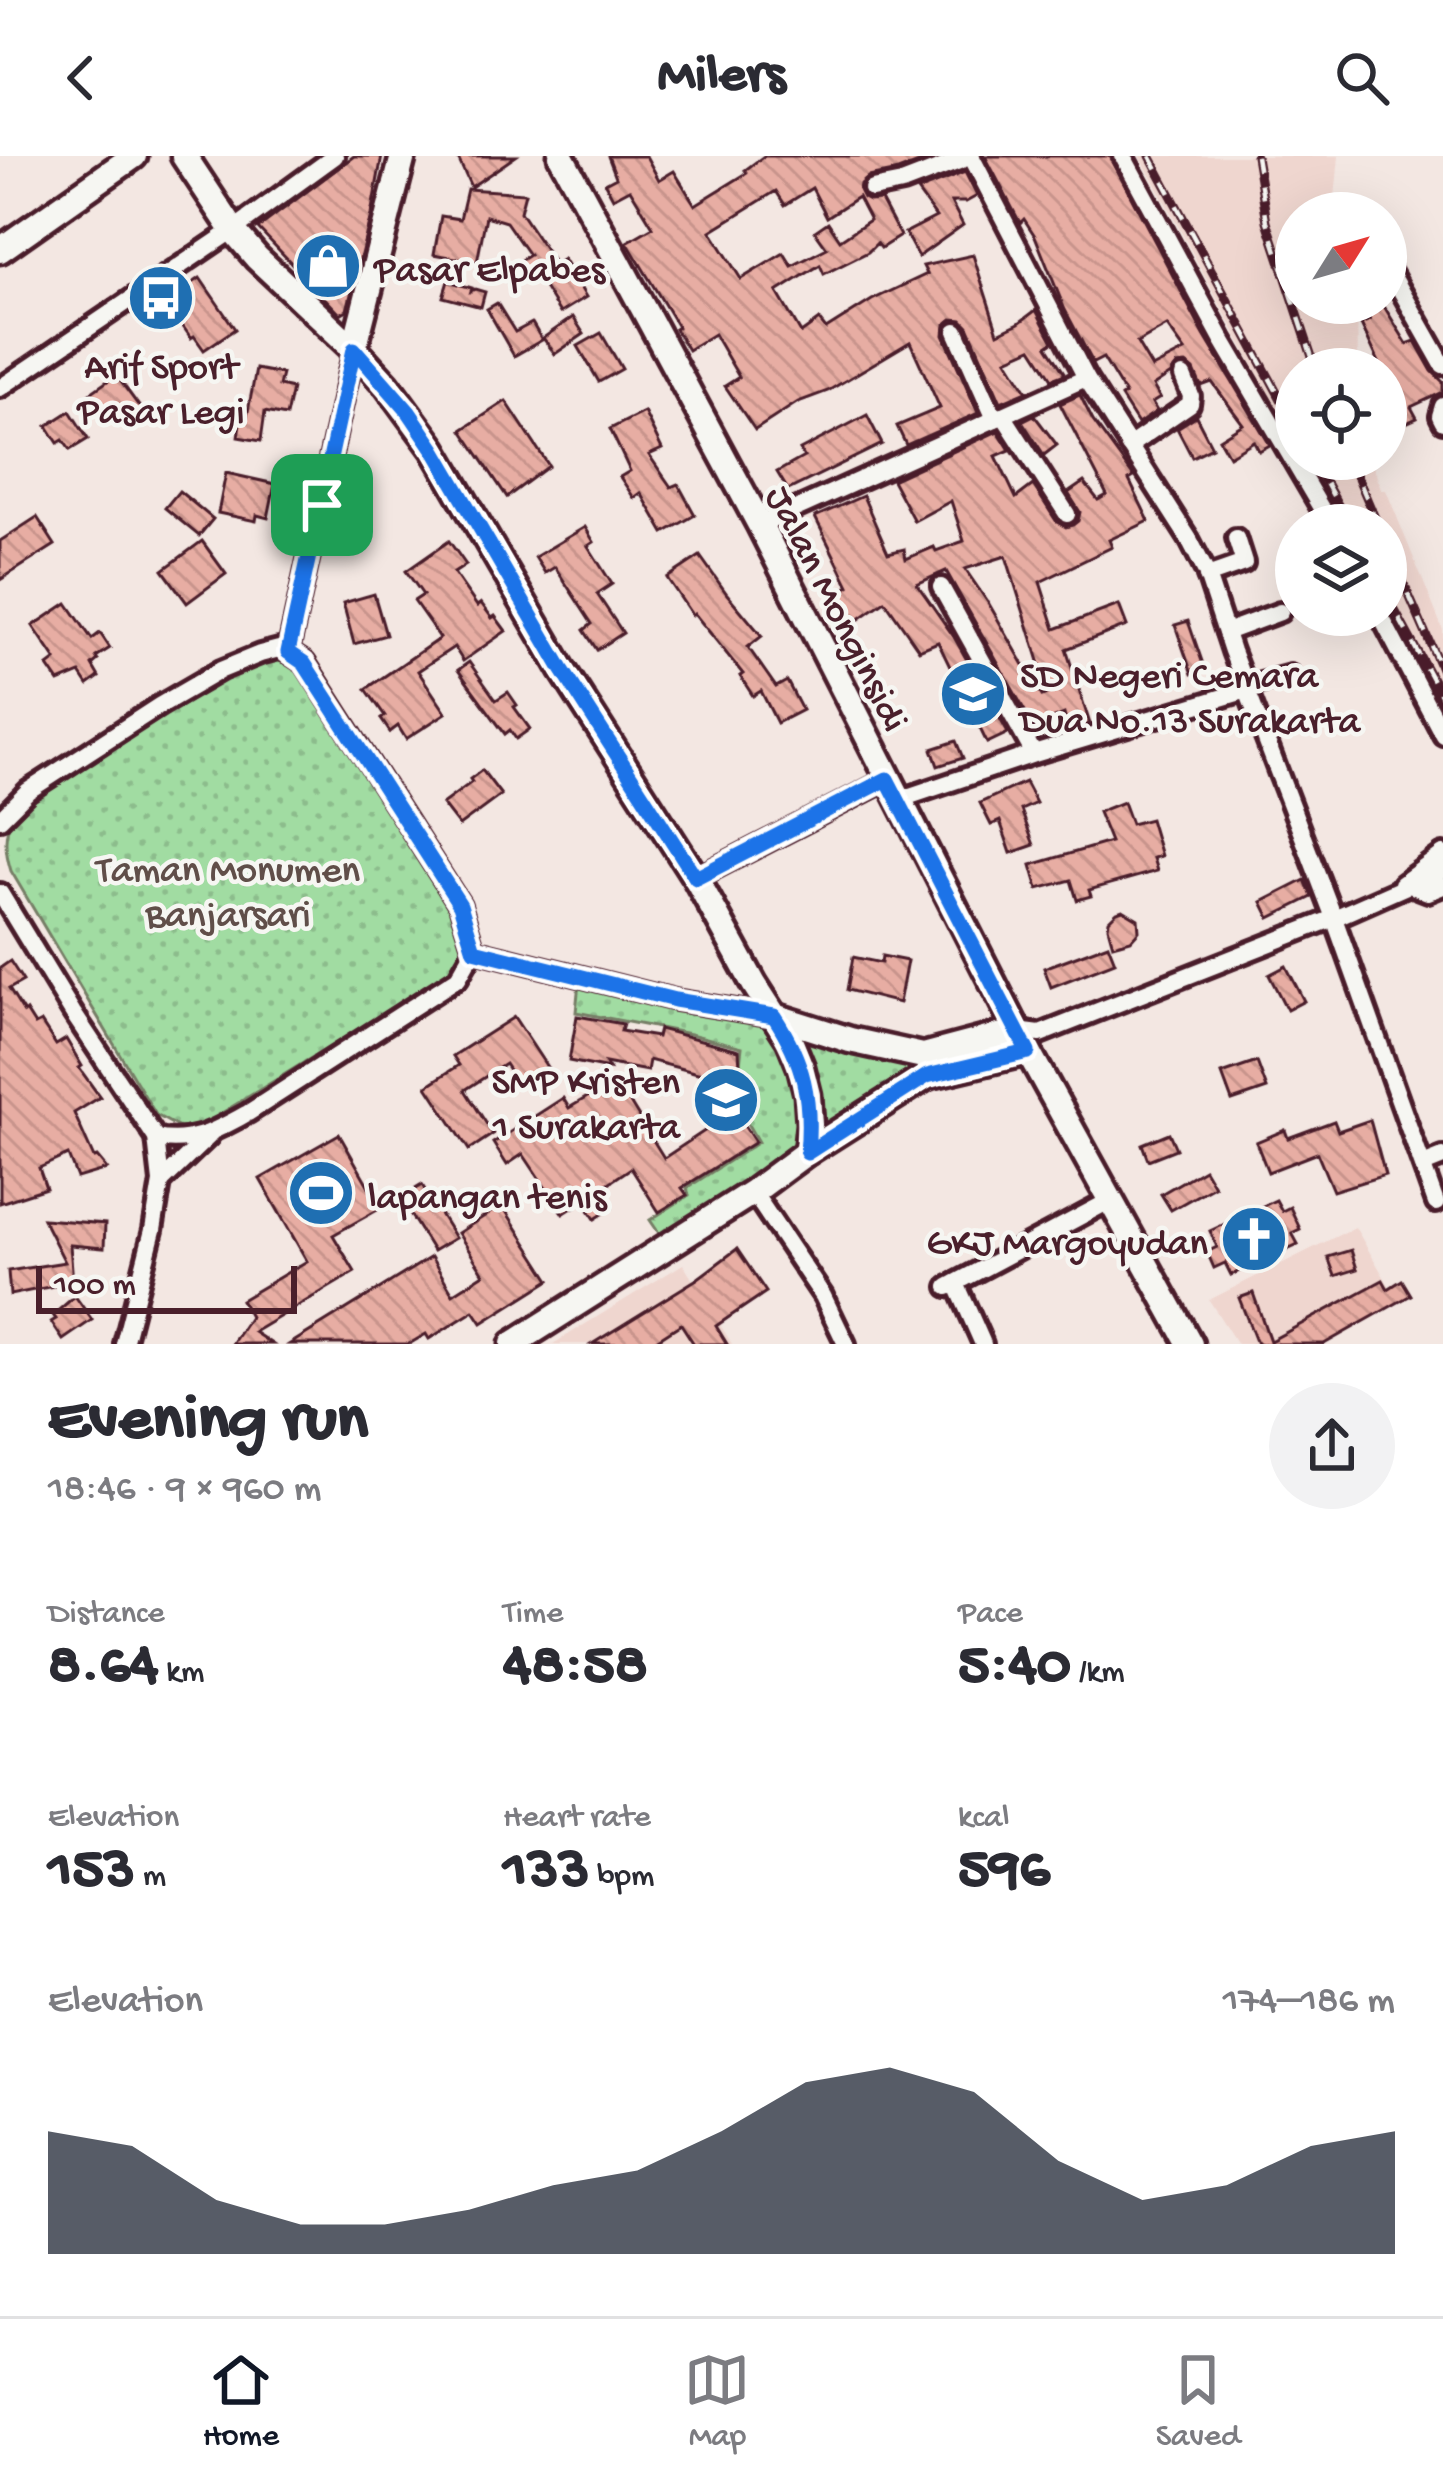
<!DOCTYPE html>
<html lang="en">
<head>
<meta charset="utf-8">
<style>
  :root { --surface:#fff; --page:#f2f2f3; --text:#2b2b33; --muted:#7c7c81; --line:#e1e1e2; --accent:#111827 }
  body { margin:0; font-family:"Gochi Hand",sans-serif; background:var(--page); color:var(--text); height:100vh; display:flex; flex-direction:column; font-size:45px; white-space:nowrap }
  * { box-sizing:border-box; margin:0 }
  p { font-size:39px; color:var(--muted) }
  .icon { flex:none; width:66px; height:66px; fill:none; stroke:currentColor; stroke-width:2; stroke-linecap:round; stroke-linejoin:round }
  .map { position:relative; height:1188px; overflow:hidden }
  .drawer { display:flex; flex-direction:column; background:var(--surface); flex:1 }
  .drawer>* { flex:none }
  .needle { width:78px; rotate:53deg }
  .controls { position:absolute; left:1275px; top:36px; display:grid; gap:24px }
  .controls a { display:grid; place-items:center; width:132px; height:132px; border-radius:50%; background:var(--surface); box-shadow:0 12px 48px #0002; font-size:60px }
  .scale { position:absolute; left:36px; bottom:30px; width:261px; box-sizing:border-box; padding-left:12px; border:6px solid #4a1f2b; border-top:0; font-size:33px; line-height:42px; white-space:nowrap; color:#4a1f2b; -webkit-text-stroke:9px #f6f6f2; paint-order:stroke }
  .pin { position:absolute; display:grid; place-items:center; width:102px; height:102px; color:#fff; margin:-51px; border-radius:24px; box-shadow:0 6px 18px #0006 }
  .round { display:grid; place-items:center; flex:none; width:126px; height:126px; border-radius:63px; background:var(--page) }
  .headline { display:flex; align-items:center; justify-content:space-between; height:204px; padding:0 48px }
  h1 { font-size:66px; font-weight:800; line-height:90px }
  .stats { display:grid; grid-template-columns:repeat(3,1fr); gap:18px; height:204px; padding:12px 48px }
  .stats div { display:grid; align-content:center }
  .stats b { font-size:60px; font-weight:800 }
  .stats small { font-size:33px; font-weight:400 }
  .stats p { font-size:33px }
  .chart { height:336px; padding:24px 48px }
  .chart p { display:flex; justify-content:space-between }
  .chart svg { width:100%; height:216px; margin-top:12px; fill:var(--accent); opacity:.7 }
  header { display:flex; justify-content:space-between; align-items:center; height:156px; padding:0 48px; background:var(--surface); font-size:54px; font-weight:800 }
  .tab-bar { display:flex; justify-content:space-around; align-items:center; height:168px; border-top:3px solid var(--line); background:var(--surface); font-size:33px; color:var(--muted) }
  .tab-bar a { display:grid; justify-items:center; gap:6px }
  .tab-bar .on { color:var(--accent) }
  .map>svg:first-child { display:block }
  .built { fill:#efd6cf }
  .park { fill:url(#park-dots); stroke:#767e66; stroke-width:3 }
  .building { fill:url(#building-back-hatch); stroke:#4a1f2b; stroke-width:3; fill-rule:evenodd }
  .lines { fill:none; stroke-linecap:round; stroke-linejoin:round }
  .street-casing { stroke:#4a1f2b; stroke-width:26 }
  .secondary-casing { stroke:#4a1f2b; stroke-width:33 }
  .street { stroke:#f6f6f2; stroke-width:16 }
  .secondary { stroke:#f6f6f2; stroke-width:24 }
  .rail-casing { stroke:#4a1f2b; stroke-width:9 }
  .rail { stroke:#f6f6f2; stroke-width:4.5; stroke-dasharray:14; stroke-linecap:butt }
  .route-casing { stroke:#fff; stroke-width:24 }
  .route { stroke:#1a73e8; stroke-width:15 }
  .labels { text-anchor:middle; stroke-width:9; stroke-linejoin:round; paint-order:stroke }
  .poi-label { font-size:39px; fill:#4a1f2b; stroke:#f6f6f2; text-anchor:start }
  .street-label { font-size:39px; fill:#4a1f2b; stroke:#f6f6f2 }
  .park-label { font-size:39px; fill:#604e49; stroke:#f6f6f2 }
</style>
</head>
<body>
<header><svg class="icon" aria-label="back" viewBox="0 0 24 24"><path d="M15 5l-7 7 7 7"/></svg>Milers<svg class="icon" aria-label="search" viewBox="0 0 24 24"><circle cx="10" cy="10" r="6"/><path d="M15 15l6 6"/></svg></header>
<div class="map">
<svg width="1443" height="1188" viewBox="0 0 1443 1188">
  <defs>
    <pattern id="park-dots" width="8" height="8" patternUnits="userSpaceOnUse" patternTransform="scale(3)"><rect width="8" height="8" fill="#a1dca2"/><path d="M2 2h.1M6 6h.1" fill="none" stroke="#8cbc8c" stroke-width="1.8" stroke-linecap="round"/></pattern>
    <pattern id="building-back-hatch" width="6" height="6" patternUnits="userSpaceOnUse" patternTransform="scale(3)"><rect width="6" height="6" fill="#e7ada3"/><path d="M-1 5l2 2M0 0l6 6M5-1l2 2" fill="none" stroke="#c8948c"/></pattern>
  </defs>
  <rect width="100%" height="100%" fill="#f3e7e2"/>
  <filter id="ink" filterUnits="userSpaceOnUse"><feTurbulence type="fractalNoise" baseFrequency=".00833" numOctaves="2"/><feDisplacementMap in="SourceGraphic" scale="24" xChannelSelector="R" yChannelSelector="G"/><feConvolveMatrix kernelMatrix="1 2 1 2 8 2 1 2 1" color-interpolation-filters="sRGB"/></filter>
  <g filter="url(#ink)">
    <!-- built -->
    <g class="built">
      <polygon points="1140,0 1339,0 1335,42 1369,49 1368,57 1296,57 1296,147 1357,147 1358,211 1296,213 1296,289"/>
      <polygon points="1304,303 1371,303 1381,333 1386,334 1443,474 1443,562 1386,455 1386,369 1339,369"/>
      <polygon points="1355,1071 1397,1143 1312,1188 1237,1188 1209,1144"/>
      <polygon points="683,1108 732,1188 553,1188"/>
    </g>
    <!-- park -->
    <g class="park">
      <path d="M276,502l16,5 8,7 159,249c5,22 5,34 -8,53l-252,155 -16,3 -27,-15 -145,-244c-11,-36 -5,-50 22,-76l227,-136z"/>
      <polygon points="579,826 658,849 708,859 771,864 800,938 801,995 665,1086 650,1064 689,1039 687,1032 758,986 747,967 743,912 740,908 742,891 690,878 576,856"/>
      <polygon points="780,864 928,907 812,989"/>
    </g>
    <!-- building -->
    <g class="building">
      <polygon points="354,0 382,0 371,59 347,154 340,158 258,72"/>
      <polygon points="457,0 516,0 471,31"/>
      <path d="M608,0h38l13,24 15,-9 21,34 52,-32 -2,-3 19,-14h173l-39,15 -30,6 -8,7 -1,6 4,8 6,3 12,-1 19,36 -19,12 -4,-5 -9,9 -44,22 -4,-9 -43,27 24,41 18,-13 7,9 46,-29 55,-26 -4,-8 50,-11 25,78 21,-10 17,-13 17,32 -6,4 18,28 -13,5 -20,-31 -25,11 20,32 -26,11 -33,-76 -6,-6 -10,-1 -7,6 -1,10 34,78 -72,32 -9,-19 43,-18 -30,-66 -82,49 -30,11 -43,28 -30,-44 14,-9 -25,-43 -26,16 -13,-21 3,-2 -51,-85 26,-15 -23,-38 -17,9 -8,-15 11,-6zM812,32l15,29 31,-20 12,23 -30,20 -12,-18 -13,9 12,17 -35,18 -8,-13 -43,26 -30,-48 65,-40 9,14z"/>
      <path d="M985,0h125l94,179 66,110 -11,6 -5,-10 -25,15 -10,-17 24,-15 -31,-42 -11,4 -7,-16 -8,-6 -9,1 -6,9 -18,12 7,12 -8,5 5,8 -19,13 -17,-27 4,-3 -22,-36 -10,5 -28,-53 -30,-74 -11,-17 -4,4zM1167,170l18,25 -33,17 -15,-25z"/>
      <polygon points="965,16 977,40 966,46 951,46 963,69 918,101 905,77 936,61 917,35"/>
      <polygon points="467,33 525,37 520,56 555,108 563,103 586,141 560,157 533,114 514,127 508,127 502,116 529,99 506,66 486,60 477,106 434,98 441,60 460,63"/>
      <polygon points="200,122 235,173 204,194 194,180 191,182 177,162 172,165 161,149"/>
      <polygon points="448,125 472,132 471,135 475,133 485,136 481,151 443,141"/>
      <polygon points="497,147 515,176 532,167 542,184 514,200 487,153"/>
      <polygon points="1371,147 1382,147 1407,188 1415,185 1432,215 1443,226 1443,236 1411,251 1417,262 1399,270 1386,243 1386,213 1382,213 1361,168 1370,164 1363,151"/>
      <polygon points="573,161 584,178 555,198 543,182"/>
      <polygon points="601,177 622,213 599,226 578,190"/>
      <polygon points="256,213 282,218 279,230 292,233 286,260 265,256 261,285 238,281 241,260 247,261"/>
      <polygon points="116,219 141,253 126,264 122,259 110,267 89,238"/>
      <path d="M1080,239l13,26 41,56 -5,3 20,41 -40,19 3,7 -72,35 15,47 64,-24 8,21 -61,23 24,75 -22,6 -4,-16 -30,13 -88,-156 -29,13 37,53 54,96 -21,10 -49,-101 -19,8 -34,-49 -30,21 -22,-27 16,-9 -34,-69 48,-21 25,57 16,-4 2,10 28,-12 2,4 28,-10 -13,-40 -37,20 -22,-41 106,-49 12,19 -14,6 20,42 17,-13 24,37 9,5 7,-2 5,-4 2,-9 -12,-19 16,-11 14,18 9,-5 -47,-91zM1006,400l43,137 -7,3 -53,-92 -24,-35z"/>
      <polygon points="506,245 549,310 507,341 462,274"/>
      <polygon points="70,255 88,283 70,294 63,284 58,287 47,270"/>
      <polygon points="644,256 662,293 649,299 671,331 678,328 695,359 664,377 641,337 634,342 620,321 630,315 610,273"/>
      <polygon points="867,259 882,288 788,334 777,316 804,301 800,294"/>
      <polygon points="1034,259 1057,289 1044,299 1022,265"/>
      <polygon points="1196,260 1212,291 1192,301 1177,272"/>
      <polygon points="226,317 275,328 268,362 257,359 256,365 218,357"/>
      <polygon points="179,335 213,363 199,380 165,352"/>
      <polygon points="37,361 55,389 0,424 0,385"/>
      <polygon points="585,371 594,386 588,390 612,428 597,438 623,477 597,494 584,474 592,468 555,411 545,417 535,401"/>
      <polygon points="202,385 226,418 187,447 163,414"/>
      <polygon points="449,385 466,409 454,417 477,450 481,447 492,462 495,460 506,475 463,505 454,491 418,515 446,557 406,583 398,570 390,576 381,563 385,560 366,533 440,482 414,445 423,439 406,415"/>
      <polygon points="700,400 727,438 762,480 748,491 776,531 787,525 802,554 777,567 761,535 753,540 740,520 743,518 694,457 692,459 667,422"/>
      <polygon points="374,438 386,479 354,488 343,447"/>
      <polygon points="67,447 92,483 100,477 110,492 96,501 98,504 92,509 99,521 88,529 80,517 59,526 48,510 56,504 33,470"/>
      <polygon points="1188,465 1205,514 1192,518 1175,469"/>
      <polygon points="469,506 496,544 508,536 517,549 514,551 530,573 516,583 510,574 505,578 458,514"/>
      <polygon points="956,585 963,602 938,610 932,593"/>
      <polygon points="482,614 501,639 459,670 442,648 472,626 470,623"/>
      <polygon points="1025,626 1036,647 1021,654 1034,689 1011,697 1000,665 991,669 980,647"/>
      <polygon points="1123,646 1131,668 1150,663 1161,700 1153,702 1157,715 1089,734 1091,740 1077,744 1071,724 1038,733 1031,709 1110,686 1098,656"/>
      <polygon points="1305,724 1312,741 1270,762 1262,746"/>
      <polygon points="1123,754 1138,763 1139,775 1131,784 1113,789 1108,771 1109,764 1117,756"/>
      <polygon points="1108,788 1115,806 1051,831 1044,812"/>
      <polygon points="882,800 907,805 899,847 847,834 853,801 881,807"/>
      <polygon points="10,805 23,825 9,833 24,857 26,855 35,869 41,866 56,889 66,883 82,910 79,912 100,941 74,957 94,1002 97,1001 107,1013 77,1022 68,999 39,1012 46,1032 0,1047 0,812"/>
      <polygon points="1286,810 1304,845 1287,854 1269,819"/>
      <polygon points="577,860 623,868 621,875 657,881 659,873 739,894 743,968 755,986 682,1032 687,1039 659,1056 631,1012 600,1033 612,1052 595,1063 583,1045 563,1058 523,998 507,1009 493,987 563,942 569,952 616,924 664,1002 712,970 709,920 649,904 647,915 605,907 609,913 569,905"/>
      <polygon points="514,861 547,911 519,929 505,908 465,934 493,978 469,994 427,930 459,909 453,900"/>
      <polygon points="1257,906 1267,933 1232,945 1222,918"/>
      <polygon points="1370,964 1385,1019 1333,1035 1317,997 1268,1016 1256,986 1285,974 1288,982 1334,965 1338,975"/>
      <polygon points="1169,977 1176,993 1148,1004 1142,988"/>
      <polygon points="339,978 381,1052 333,1079 355,1116 254,1176 272,1188 232,1188 250,1161 241,1144 307,1105 260,1023"/>
      <polygon points="1204,1013 1214,1030 1171,1054 1161,1038"/>
      <polygon points="422,1029 455,1082 433,1095 400,1042"/>
      <polygon points="1276,1044 1282,1055 1290,1051 1300,1073 1292,1077 1298,1088 1231,1119 1225,1107 1214,1112 1207,1096 1217,1091 1210,1075"/>
      <polygon points="502,1049 550,1124 482,1167 474,1155 429,1183 426,1178 409,1188 290,1188 431,1101 453,1138 484,1118 458,1077"/>
      <polygon points="43,1063 105,1068 104,1092 70,1089 73,1126 10,1139 8,1115 65,1106"/>
      <polygon points="737,1093 766,1136 716,1170 727,1188 694,1188 681,1168 650,1188 592,1188 697,1123"/>
      <polygon points="1351,1094 1357,1113 1335,1120 1328,1101"/>
      <polygon points="1383,1124 1388,1133 1402,1124 1411,1139 1324,1188 1257,1188 1239,1142 1253,1137 1270,1185"/>
      <polygon points="75,1140 92,1164 63,1184 51,1166 56,1163 53,1159"/>
    </g>
    <g class="lines">
      <defs>
        <g id="street">
          <polyline points="1123,0 1222,183 1331,369"/>
          <polyline points="872,33 902,27 972,0"/>
          <polyline points="1386,108 1443,209"/>
          <polyline points="956,175 995,263"/>
          <polyline points="1086,222 1189,383 1206,416 1232,495 1334,762 1436,1047"/>
          <polyline points="0,232 233,74 335,0"/>
          <polyline points="1443,250 1440,260 1443,266"/>
          <polyline points="1003,259 1067,358"/>
          <polyline points="1129,290 1190,248 1191,240 1183,220"/>
          <polyline points="760,369 1086,222 971,0"/>
          <polyline points="1207,420 1244,407 1236,382"/>
          <polyline points="941,431 1034,598"/>
          <polyline points="1380,459 1443,579"/>
          <polyline points="1226,476 1280,456"/>
          <polyline points="288,496 305,507 460,749 474,794"/>
          <polyline points="288,496 354,193"/>
          <polyline points="1246,531 1290,519"/>
          <polyline points="898,644 1034,598 1247,534"/>
          <polyline points="0,663 28,635 159,550 221,514 260,498 279,493 288,496"/>
          <polyline points="696,722 887,624"/>
          <polyline points="1402,728 1443,698"/>
          <polyline points="1410,729 1428,736 1443,730"/>
          <polyline points="0,737 73,857 156,982 161,1026 153,1074 124,1188"/>
          <polyline points="474,794 675,844 774,860"/>
          <polyline points="1017,875 1040,878 1334,762 1443,714"/>
          <path d="M156,982c37,7 60,-8 92,-25l210,-135 16,-28"/>
          <polyline points="1423,1009 1443,1001"/>
          <polyline points="161,1026 209,980"/>
          <polyline points="753,1036 823,1140 846,1188"/>
          <polyline points="956,1127 983,1188"/>
          <polyline points="948,1131 1111,1044"/>
        </g>
        <g id="secondary">
          <polyline points="184,0 233,74 257,102 354,193 387,229 434,293 562,513 696,722 754,828 790,884 801,911 808,939 810,968 807,996"/>
          <polyline points="561,0 760,369 1023,886 1190,1188"/>
          <polyline points="0,94 134,0"/>
          <polyline points="354,193 403,0"/>
          <polyline points="774,860 850,884 923,900 1017,875"/>
          <polyline points="513,1188 753,1036 807,996 927,920 1028,896"/>
        </g>
      </defs>
      <!-- street casing -->
      <use href="#street" class="street-casing"/>
      <!-- secondary casing -->
      <use href="#secondary" class="secondary-casing"/>
      <!-- street -->
      <use href="#street" class="street"/>
      <!-- secondary -->
      <use href="#secondary" class="secondary"/>
      <defs>
        <g id="rail">
          <polyline points="1150,0 1296,271"/>
          <polyline points="1256,0 1267,65 1316,213"/>
          <polyline points="1313,303 1349,369"/>
          <polyline points="1350,303 1378,369"/>
          <polyline points="1386,387 1443,517"/>
          <polyline points="1386,438 1443,543"/>
        </g>
      </defs>
      <!-- rail casing -->
      <use href="#rail" class="rail-casing"/>
      <!-- rail -->
      <use href="#rail" class="rail"/>
    </g>
  </g>
  <g class="lines" filter="url(#ink)">
    <defs>
      <path id="route" d="M354,193l55,63 25,37 128,220 134,209 191,-99 141,273 -101,24 -120,77c5,-55 -3,-91 -33,-137l-99,-16 -201,-50 -14,-45 -156,-242 -16,-11z"/>
    </defs>
    <!-- route casing -->
    <use href="#route" class="route-casing"/>
    <!-- route -->
    <use href="#route" class="route"/>
  </g>
  <!-- icons -->
  <defs>
    <symbol id="shop-disc" viewBox="-11 -11 22 22"><circle r="9.5" fill="#1f6fb2" stroke="#f6f6f2"/><path d="M-5-2.5h2.3a2.7 3.5 0 0 1 5.4 0H5L5.5 6h-11ZM-1.5-2.5h3a1.5 2.3 0 0 0-3 0Z" fill="#fff"/></symbol>
    <symbol id="bus-disc" viewBox="-11 -11 22 22"><circle r="9.5" fill="#1f6fb2" stroke="#f6f6f2"/><path d="M-5-6H5V4H4V6H2V4H-2V6H-4V4H-5ZM-3.5-4V0h7V-4ZM-3.5 1.2v1.5H-2V1.2ZM2 1.2v1.5H3.5V1.2Z" fill="#fff"/></symbol>
    <symbol id="school-disc" viewBox="-11 -11 22 22"><circle r="9.5" fill="#1f6fb2" stroke="#f6f6f2"/><path d="M0-5L7-2L0 1L-7-2ZM-4 1L0 2.5L4 1V4Q0 6-4 4Z" fill="#fff"/></symbol>
    <symbol id="stadium-disc" viewBox="-11 -11 22 22"><circle r="9.5" fill="#1f6fb2" stroke="#f6f6f2"/><path d="M0-5a6.5 5 0 1 0 0 10a6.5 5 0 1 0 0-10ZM-3.5-1.8h7v3.6h-7Z" fill="#fff"/></symbol>
    <symbol id="church-disc" viewBox="-11 -11 22 22"><circle r="9.5" fill="#1f6fb2" stroke="#f6f6f2"/><path d="M-1.2-6h2.4v3.5h3.3v2.4h-3.3V6h-2.4V-.1h-3.3v-2.4h3.3Z" fill="#fff"/></symbol>
  </defs>
  <g fill-rule="evenodd">
    <use href="#shop-disc" x="290" y="72" width="76" height="76"/>
    <use href="#bus-disc" x="123" y="104" width="76" height="76"/>
    <use href="#school-disc" x="935" y="500" width="76" height="76"/>
    <use href="#school-disc" x="688" y="906" width="76" height="76"/>
    <use href="#stadium-disc" x="283" y="999" width="76" height="76"/>
    <use href="#church-disc" x="1216" y="1045" width="76" height="76"/>
  </g>
  <g class="labels">
    <!-- poi labels -->
    <g class="poi-label">
      <text x="374" y="124">Pasar Elpabes</text>
      <text x="161" y="221" text-anchor="middle">Arif Sport<tspan x="161" dy="45">Pasar Legi</tspan></text>
      <text x="1020" y="530">SD Negeri Cemara<tspan x="1020" dy="45">Dua No.13 Surakarta</tspan></text>
      <text x="680" y="936" text-anchor="end">SMP Kristen<tspan x="680" dy="45">1 Surakarta</tspan></text>
      <text x="368" y="1051">lapangan tenis</text>
      <text x="1208" y="1097" text-anchor="end">GKJ Margoyudan</text>
    </g>
    <!-- street labels -->
    <g class="street-label">
      <text transform="translate(840 451) rotate(63)" y="14">Jalan Monginsidi</text>
    </g>
    <!-- park labels -->
    <g class="park-label">
      <text x="228" y="724">Taman Monumen<tspan x="228" dy="45">Banjarsari</tspan></text>
    </g>
  </g>
</svg>
<div class="controls">
<a><svg class="needle" viewBox="-14 -14 28 28"><path d="M0-13l5 13h-10z" fill="#e53935"/><path d="M0 13l5-13h-10z" fill="#7c7c81"/></svg></a>
<a><svg class="icon" aria-label="locate" viewBox="0 0 24 24"><circle cx="12" cy="12" r="6"/><path d="M12 2v4M12 18v4M2 12h4M18 12h4"/></svg></a>
<a><svg class="icon" aria-label="layers" viewBox="0 0 24 24"><path d="M12 4l9 5-9 5-9-5zM3 14l9 5 9-5"/></svg></a>
</div>
<div class="scale">100 m</div>
<div class="pin" style="left:322px;top:349px;background:#1e9e55"><svg class="icon" aria-label="arrive" viewBox="0 0 24 24"><path d="M6 21V4h12l-3 4 3 4H6"/></svg></div>
</div>
<section class="drawer">
<div class="headline"><div><h1>Evening run</h1><p>18:46 · 9 × 960 m</p></div><a class="round"><svg class="icon" aria-label="share" viewBox="0 0 24 24"><path d="M12 15V3M7 8l5-5 5 5M5 13v7h14v-7"/></svg></a></div>
<div class="stats">
<div><p>Distance</p><b>8.64<small> km</small></b></div>
<div><p>Time</p><b>48:58</b></div>
<div><p>Pace</p><b>5:40<small> /km</small></b></div>
</div>
<div class="stats">
<div><p>Elevation</p><b>153<small> m</small></b></div>
<div><p>Heart rate</p><b>133<small> bpm</small></b></div>
<div><p>kcal</p><b>596</b></div>
</div>
<div class="chart"><p><span>Elevation</span>174–186 m</p>
<svg viewBox="0 0 160 44" preserveAspectRatio="none"><path d="M0 44V19L10 22L20 33L30 38L40 38L50 35L60 30L70 27L80 19L90 9L100 6L110 11L120 25L130 33L140 30L150 22L160 19V44z"/></svg>
</div>
</section>
<nav class="tab-bar">
<a class="on"><svg class="icon" aria-label="home" viewBox="0 0 24 24"><path d="M3 11l9-7 9 7M6 9v11h12V9"/></svg>Home</a>
<a><svg class="icon" aria-label="map" viewBox="0 0 24 24"><path d="M3 6l6-2 6 2 6-2v14l-6 2-6-2-6 2zM9 4v14M15 6v14"/></svg>Map</a>
<a><svg class="icon" aria-label="saved" viewBox="0 0 24 24"><path d="M7 4h10v16l-5-4-5 4z"/></svg>Saved</a>
</nav>
</body>
</html>
